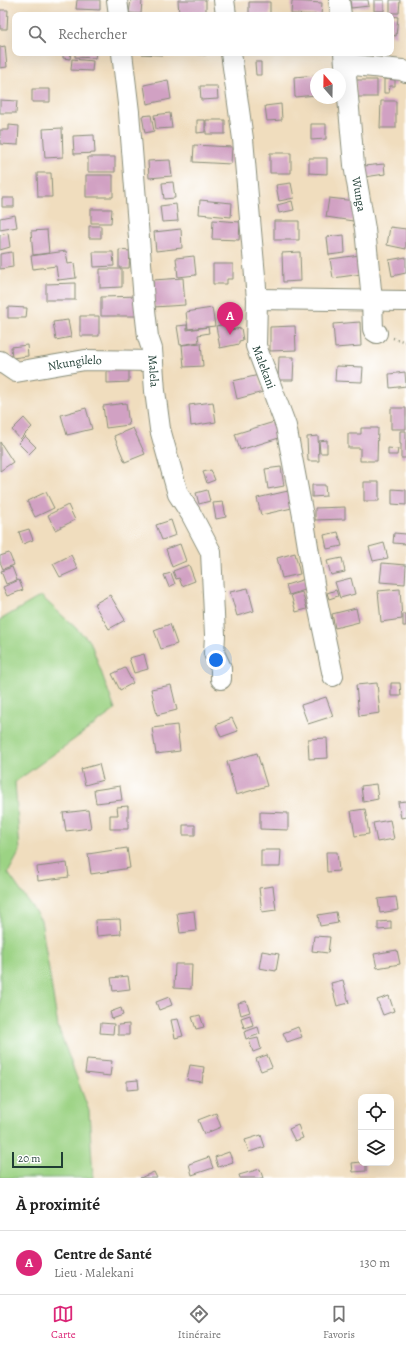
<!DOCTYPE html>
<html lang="fr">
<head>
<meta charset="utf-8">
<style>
	body { margin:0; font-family:Alegreya,serif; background:#f6f6f6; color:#222 }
	.controls { position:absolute; right:12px; bottom:12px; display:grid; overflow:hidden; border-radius:8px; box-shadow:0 4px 16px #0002 }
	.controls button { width:36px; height:36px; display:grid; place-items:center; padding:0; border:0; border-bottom:1px solid #e0e0e0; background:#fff; color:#222; font:20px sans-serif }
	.compass { position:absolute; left:310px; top:68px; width:36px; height:36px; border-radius:50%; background:#fff; box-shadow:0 4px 16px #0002; rotate:340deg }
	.scale { position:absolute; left:12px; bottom:10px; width:51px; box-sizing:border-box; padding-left:4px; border:2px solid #1f3d34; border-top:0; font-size:11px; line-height:14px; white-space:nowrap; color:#1f3d34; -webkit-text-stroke:3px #fff; paint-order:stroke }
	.you { position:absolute; left:216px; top:660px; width:14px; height:14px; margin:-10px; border:3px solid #fff; border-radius:50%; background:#1a73e8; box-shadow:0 0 0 6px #1a73e833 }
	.badge { display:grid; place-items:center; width:26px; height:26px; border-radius:50%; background:#db2777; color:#fff; font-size:13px; font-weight:700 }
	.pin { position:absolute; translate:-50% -33px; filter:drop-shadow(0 1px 2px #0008) }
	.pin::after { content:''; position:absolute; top:21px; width:14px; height:12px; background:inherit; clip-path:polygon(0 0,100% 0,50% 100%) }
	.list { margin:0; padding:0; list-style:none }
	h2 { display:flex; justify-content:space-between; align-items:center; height:52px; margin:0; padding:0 16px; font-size:17px }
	h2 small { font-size:13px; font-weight:400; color:#767676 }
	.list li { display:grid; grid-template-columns:26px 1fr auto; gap:12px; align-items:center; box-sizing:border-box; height:64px; padding:0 16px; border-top:1px solid #e0e0e0 }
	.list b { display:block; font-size:15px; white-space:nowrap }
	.list p { margin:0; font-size:13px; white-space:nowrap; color:#767676 }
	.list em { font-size:13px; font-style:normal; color:#767676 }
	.icon { flex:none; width:22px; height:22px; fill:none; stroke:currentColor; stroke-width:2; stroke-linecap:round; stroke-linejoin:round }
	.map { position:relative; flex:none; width:406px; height:1178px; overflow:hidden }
	.search { position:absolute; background:#fff; box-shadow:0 4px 16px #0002; left:12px; right:12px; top:12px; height:44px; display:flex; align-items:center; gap:10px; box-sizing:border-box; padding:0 14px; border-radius:8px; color:#767676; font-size:15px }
	.sheet { height:116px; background:#fff }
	nav { display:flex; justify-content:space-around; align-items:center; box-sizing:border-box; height:56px; border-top:1px solid #e0e0e0; background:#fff; font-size:11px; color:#767676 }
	nav a { display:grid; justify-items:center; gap:2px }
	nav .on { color:#db2777 }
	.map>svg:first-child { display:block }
	.green { fill:#9cd384; stroke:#5e885c }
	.building { fill:#d1a1c3 }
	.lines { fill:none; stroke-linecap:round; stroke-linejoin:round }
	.minor-casing { stroke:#888d79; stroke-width:22 }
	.path { stroke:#888d79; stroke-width:2.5; stroke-dasharray:1 3; stroke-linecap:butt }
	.minor { stroke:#fff; stroke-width:20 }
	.labels { text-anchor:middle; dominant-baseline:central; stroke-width:3; stroke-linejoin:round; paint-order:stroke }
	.street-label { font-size:12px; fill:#1f3d34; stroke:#fff }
</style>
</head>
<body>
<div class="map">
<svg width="406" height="1178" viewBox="0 0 406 1178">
	<rect width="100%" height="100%" fill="#fff"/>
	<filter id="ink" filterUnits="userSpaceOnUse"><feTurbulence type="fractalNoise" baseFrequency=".025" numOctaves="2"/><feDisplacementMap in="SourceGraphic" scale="8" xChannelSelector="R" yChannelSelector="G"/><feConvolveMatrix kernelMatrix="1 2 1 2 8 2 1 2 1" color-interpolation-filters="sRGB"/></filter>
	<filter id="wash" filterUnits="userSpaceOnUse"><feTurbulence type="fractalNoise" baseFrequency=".012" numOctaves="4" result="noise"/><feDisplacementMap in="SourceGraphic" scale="16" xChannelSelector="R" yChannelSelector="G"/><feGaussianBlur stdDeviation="0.9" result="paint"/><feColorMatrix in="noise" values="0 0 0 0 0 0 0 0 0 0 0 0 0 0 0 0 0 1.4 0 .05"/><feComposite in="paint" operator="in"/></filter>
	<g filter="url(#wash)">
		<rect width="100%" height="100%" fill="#f0ddbe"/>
		<path class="green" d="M41 596 90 641 115 710 15 782 20 851 8 873 41 920 58 1027 89 1111 93 1178H0V620Z"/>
		<g id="blocks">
			<path class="building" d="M77 0H100V10L76 9Z
				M131 0H142L141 14 129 13Z
				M178 0H206V15H179Z
				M350 0H368L369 6 351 8Z
				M374 0H384V11H374Z
				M390 0H400L399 13H390Z
				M292 1 322 3 321 15 291 14Z
				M249 2H270V15H249Z
				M0 10H8L7 29H0Z
				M391 16 398 17 396 36 391 35Z
				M5 46 7 67 0 68V47Z
				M63 53H71L70 59 63 58Z
				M75 53H96L95 58 75 57Z
				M142 53H162V55L142 54Z
				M188 53H206V55L188 54Z
				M72 59 93 61 92 71 71 70Z
				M255 62H261V75H256Z
				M316 75V95L295 97 294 77Z
				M384 79 395 80V86H390L389 93H384Z
				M168 80 171 99 147 104 144 85Z
				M356 80H377V97H356Z
				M200 86H217L218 99 201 100Z
				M32 89H50V102H32Z
				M0 100 17 101 16 113H0Z
				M381 101H396V128H380Z
				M281 104 282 120 267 121 265 106Z
				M170 113 172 128 156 129 154 115Z
				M151 115 154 131 145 133 142 116Z
				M197 120H205V132L197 133Z
				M206 120H225V134H206Z
				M311 124H326V139L311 140Z
				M9 125 19 126 18 145 0 144V130H9Z
				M62 128 63 157 45 158 43 129Z
				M94 135 95 153 74 154 73 136Z
				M194 145 232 147 231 164 193 162Z
				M270 153H291V173H270Z
				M88 157H115V172H88Z
				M309 158H327V174L309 173Z
				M170 160 172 176 149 178 148 161Z
				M384 164 385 174 365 177 364 166Z
				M37 173H51L52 197H38Z
				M86 175H113V197H86Z
				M173 182 175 198 164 199 162 183Z
				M291 183 294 198 279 201 276 185Z
				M2 198H14V207H2Z
				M329 198 356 201 353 221 326 217Z
				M200 200 232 203 231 217 199 214Z
				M292 201 294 210 279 213 277 205Z
				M176 204 178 221 162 222 160 206Z
				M91 209H112L111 223H91Z
				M15 215 17 227 0 230V218Z
				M213 220 240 222 239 240 212 239Z
				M274 221H299V240H274Z
				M89 226H101V238H89Z
				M390 227 406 229V249L387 245Z
				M181 229 182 248 156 251 154 232Z
				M47 230 49 253 33 255 31 231Z
				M8 233 10 247 0 250V235Z
				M344 235 345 253 329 255 327 237Z
				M119 250 130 251 129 268H119Z
				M66 251 68 264 74 263 76 278 58 280 56 266 33 269 31 256Z
				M12 252 13 267 0 269V254Z
				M93 252H113L114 266 94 267Z
				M300 252 301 281 283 282 282 253Z
				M360 255 362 274 333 278 330 259Z
				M194 256 196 275 178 277 176 258Z
				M406 257V273L392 276 389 260Z
				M213 264H233V279H227V284H213Z
				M100 269H122V287L100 288Z
				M183 278 185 305 154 307 153 280Z
				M75 283V300H46V284Z
				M141 296V316H101V297Z
				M8 307 27 308 26 318H8Z
				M212 308 215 326 188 329 186 312Z
				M80 316H99V336H80Z
				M68 320 71 337 56 340 53 322Z
				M360 322 361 346 335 348 333 324Z
				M230 323 231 330 241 328 243 340 239 341V344L220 348 216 326Z
				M187 325V330L208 327 209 333 198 335 199 342 180 345 177 326Z
				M295 326 296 350 270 351V327Z
				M201 343 203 366 184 367 182 345Z
				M27 345 28 356 12 358 11 347Z
				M279 357H294L293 380H278Z
				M107 364H129V382L107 383Z
				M336 366 363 367 362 382 335 381Z
				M405 372 406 386 390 388 389 374Z
				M259 375 263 392 237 399 233 381Z
				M213 402 216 422 191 426 189 405Z
				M126 403 129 425 106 428 103 406Z
				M86 408 92 429 67 435 61 415Z
				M391 408H406V429H391Z
				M24 418 32 427 20 439 12 430Z
				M274 422 279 438 240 450 235 434Z
				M133 428 145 454 125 462 114 436Z
				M361 428H378L377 461H360V448H348V434H361Z
				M400 431H406V458H401V444H400Z
				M25 436 36 447 29 454 18 443Z
				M318 436 319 461H308L307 437Z
				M327 440V453H320L319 441Z
				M0 442 13 462 0 471Z
				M388 448 398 449 397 455H388Z
				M281 467 284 486 268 489 265 469Z
				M211 470 215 480 207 483 203 472Z
				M364 482H379V501H364Z
				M312 485H325L326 496 312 497Z
				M392 489 406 490V505L392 504Z
				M207 490 210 501 199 504 196 493Z
				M288 491 292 508 261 515 257 498Z
				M46 492 54 508 35 517 27 501Z
				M223 502 226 517 216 519 213 503Z
				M68 505 75 520 55 530 48 515Z
				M345 507V519L315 520V508Z
				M171 520 176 535 162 540 156 525Z
				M29 529 33 540 23 544 19 532Z
				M338 532 342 546 327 549 324 535Z
				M394 533 406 534V544L393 543Z
				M384 543 388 558 373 561 369 547Z
				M180 544 186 561 172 567 166 549Z
				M9 553 14 565 3 569 0 562V556Z
				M295 553 300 574 282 578 277 558Z
				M71 555 78 569 60 577 53 564Z
				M342 558 345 572 331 575 327 561Z
				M382 563 406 565 405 584 380 582Z
				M189 565 195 581 182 586 179 578 176 579 173 571Z
				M12 567 17 580 6 584 1 571Z
				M171 573 175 584 169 587 164 575Z
				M351 578 355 594 340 598 335 582Z
				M305 579 308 589 289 595 286 585Z
				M19 580 23 590 7 596 3 587Z
				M248 588 254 611 237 616 230 592Z
				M400 589 402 619 381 622 378 591Z
				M336 590 338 596 329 599 327 593Z
				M302 592 307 609 296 612 291 595Z
				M110 595 125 620 109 629 94 604Z
				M356 608 359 622 335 628 332 614Z
				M403 614H406V626H403Z
				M170 624 177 644 161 649 154 630Z
				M144 654 148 669 134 673 129 658Z
				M125 668 133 683 120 690 112 674Z
				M377 683 380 713 359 716 356 685Z
				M391 683H400L401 696H391Z
				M171 685 177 710 157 715 151 689Z
				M326 697 333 716 308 724 301 705Z
				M232 718 238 731 221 737 216 725Z
				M177 725 180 751 156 754 152 728Z
				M327 738 328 758 309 759 308 739Z
				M257 753 267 786 236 795 227 762Z
				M99 764 103 780 85 785 81 769Z
				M376 784 378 799 363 802 361 786Z
				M120 786 122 800 96 803 94 790Z
				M406 801V817L401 818 398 802Z
				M128 806V829H110V815H118L117 807Z
				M365 809 369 834 355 836 351 811Z
				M88 810 91 828 66 831 63 813Z
				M260 812 288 813V830L260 829Z
				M390 820 394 839 377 842 373 823Z
				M183 825H195V835H183Z
				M127 848 130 868 91 874 88 854Z
				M261 850H281L280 867H261Z
				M326 852H337L339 871 327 872Z
				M67 863 69 877 38 881 37 867Z
				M273 886 276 910 262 912 259 888Z
				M396 897 398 910 380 913 378 899Z
				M194 911 196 931 180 933 177 913Z
				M336 912 338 923 320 926 318 915Z
				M120 919 121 934 97 936 96 920Z
				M391 921V929L378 930V922Z
				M314 936 330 937 328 953 312 951Z
				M397 950 400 964 377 968 374 954Z
				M262 951 279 954 276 971 259 968Z
				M175 964H192L191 989 174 988Z
				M128 976 130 989 113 991 111 978Z
				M343 980 349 1003 337 1006 331 983Z
				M389 996 394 1011 383 1015 377 1000Z
				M169 997 172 1005 159 1010 156 1002Z
				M246 1001 250 1012 241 1015 238 1003Z
				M121 1008 123 1015 112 1019 110 1012Z
				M200 1015 204 1027 196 1029 192 1017Z
				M250 1015 253 1025 244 1028 241 1018Z
				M178 1019 183 1036 175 1038 171 1020Z
				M101 1023 114 1024 113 1034 100 1033Z
				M129 1024V1035H118V1025Z
				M258 1027 260 1034 246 1039 244 1032Z
				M298 1027 302 1037 287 1042 283 1033Z
				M258 1038 261 1049 253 1052 249 1040Z
				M267 1055 272 1067 261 1071 256 1059Z
				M87 1059 112 1061 110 1076 85 1073Z
				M190 1065 204 1067 202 1082 187 1080Z
				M138 1080 139 1089 127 1090V1081Z
				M216 1113 221 1127 204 1134 198 1120Z
				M298 1125 303 1138 295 1141 289 1129Z
				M261 1135 265 1147 249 1152 245 1140Z
				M229 1152 233 1162 218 1167 215 1157Z
				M209 1157 213 1168 192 1175 189 1164Z
				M361 1162V1163H366V1171L353 1172 352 1163Z
				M260 1169 263 1178H240L239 1175Z
				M154 1172 157 1178H140Z"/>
		</g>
	</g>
	<g filter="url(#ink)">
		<use href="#blocks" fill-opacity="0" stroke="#888d79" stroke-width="1"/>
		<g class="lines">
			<g class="minor-casing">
				<g id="minor">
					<path d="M117 0 119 15"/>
					<path d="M224 0 226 15"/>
					<path d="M339 0 341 15"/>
					<path id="s1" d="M122 53 129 112 144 301 148 337 152 349 155 391 160 429 178 494 191 514 211 552 215 635 214 653 221 668V679"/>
					<path id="s2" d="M231 53 243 139 257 299 256 346 286 426 303 516 316 596 333 676"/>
					<path id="s3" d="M344 53 354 165 365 229 372 300 373 329 374 331 377 333"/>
					<path d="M345 64 402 70 406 72"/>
					<path d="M257 299 406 301"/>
					<path id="s4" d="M0 361 16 372 85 360 153 361"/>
				</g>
			</g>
			<path class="path" d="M393 338 406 342"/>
			<use href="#minor" class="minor"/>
		</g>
	</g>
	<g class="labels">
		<g class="street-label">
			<text stroke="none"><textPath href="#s3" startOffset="142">Wunga</textPath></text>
			<text stroke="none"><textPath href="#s4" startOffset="79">Nkungilelo</textPath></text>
			<text stroke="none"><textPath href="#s2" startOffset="317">Malekani</textPath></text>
			<text stroke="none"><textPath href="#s1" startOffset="320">Malela</textPath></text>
		</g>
	</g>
</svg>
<div class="controls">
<button><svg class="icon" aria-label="locate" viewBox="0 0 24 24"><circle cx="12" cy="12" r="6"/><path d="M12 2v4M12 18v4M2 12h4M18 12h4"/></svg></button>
<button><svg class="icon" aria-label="layers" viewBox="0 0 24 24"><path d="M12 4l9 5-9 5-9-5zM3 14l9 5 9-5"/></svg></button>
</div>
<svg class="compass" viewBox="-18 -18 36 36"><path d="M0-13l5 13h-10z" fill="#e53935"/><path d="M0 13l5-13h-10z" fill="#767676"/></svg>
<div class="scale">20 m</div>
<div class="you"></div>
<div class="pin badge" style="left:230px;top:335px">A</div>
<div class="search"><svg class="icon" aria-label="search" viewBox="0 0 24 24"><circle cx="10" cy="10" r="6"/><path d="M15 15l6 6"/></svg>Rechercher</div>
</div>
<section class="sheet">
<h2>À proximité<small></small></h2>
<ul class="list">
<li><span class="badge">A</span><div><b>Centre de Santé</b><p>Lieu · Malekani</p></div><em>130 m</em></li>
</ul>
</section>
<nav>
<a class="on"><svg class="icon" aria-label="map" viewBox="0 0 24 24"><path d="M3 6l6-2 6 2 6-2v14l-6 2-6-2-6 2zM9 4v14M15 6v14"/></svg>Carte</a>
<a><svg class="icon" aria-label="directions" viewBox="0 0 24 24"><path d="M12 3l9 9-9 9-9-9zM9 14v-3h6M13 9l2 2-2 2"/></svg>Itinéraire</a>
<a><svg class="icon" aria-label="saved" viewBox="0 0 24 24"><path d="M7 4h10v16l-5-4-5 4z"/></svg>Favoris</a>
</nav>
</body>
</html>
